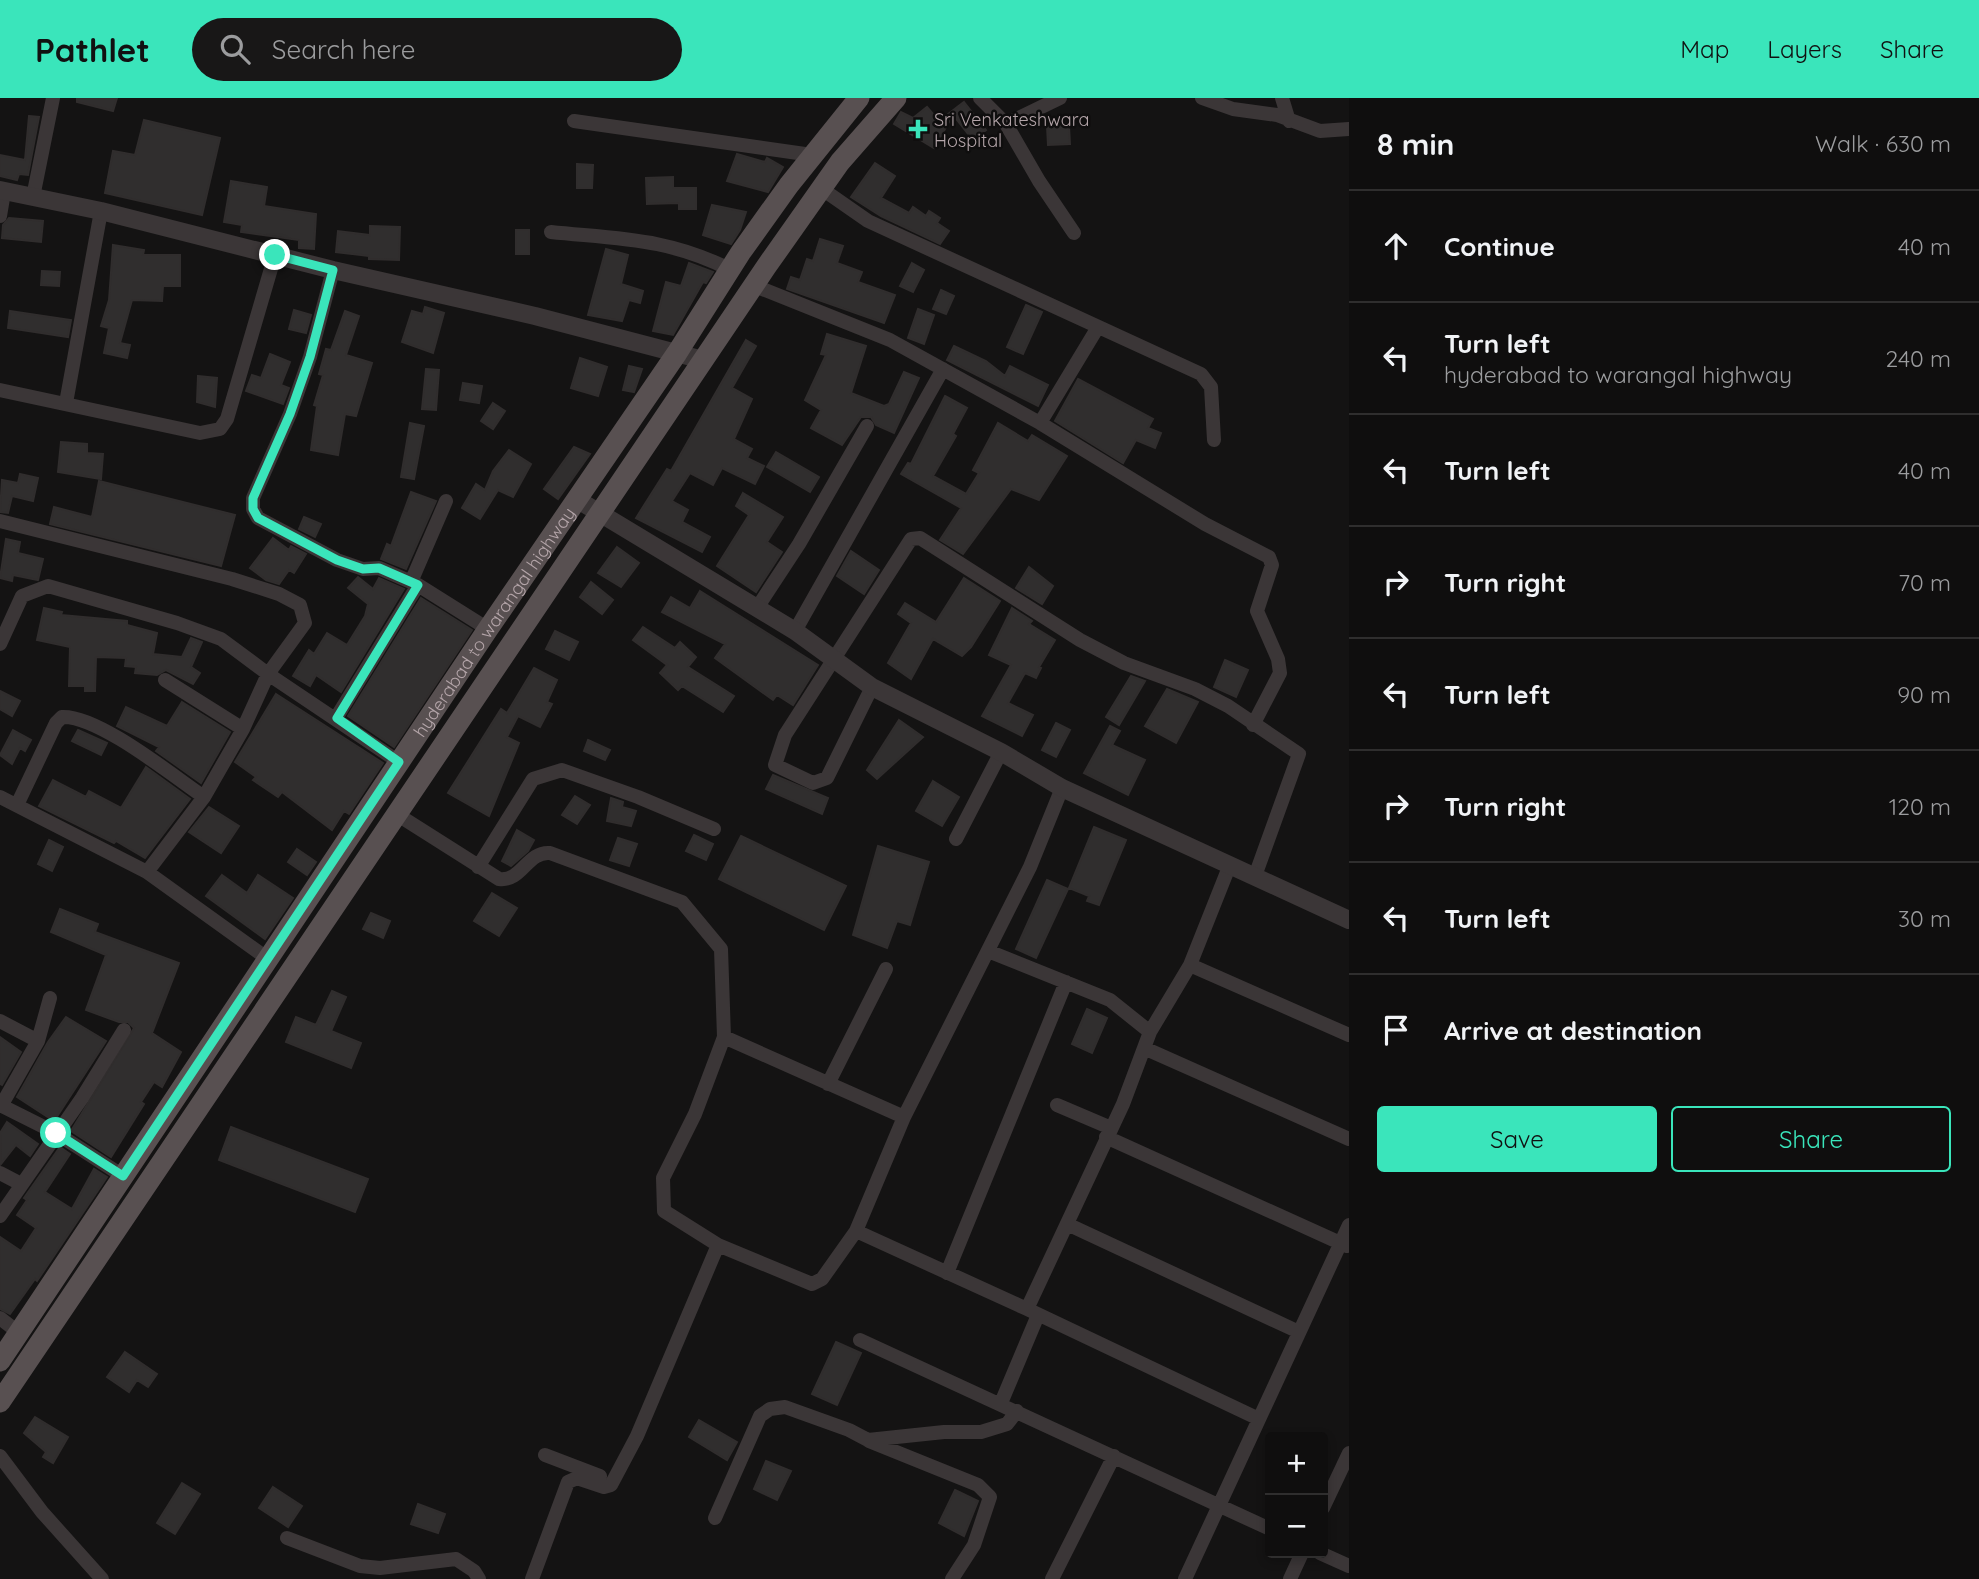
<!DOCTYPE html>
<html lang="en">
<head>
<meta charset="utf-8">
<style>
	body { margin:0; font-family:Quicksand,sans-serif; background:#181717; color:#f1f3f6 }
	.controls { position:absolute; right:21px; bottom:21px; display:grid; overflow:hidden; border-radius:7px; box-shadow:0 4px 10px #0003 }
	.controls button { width:63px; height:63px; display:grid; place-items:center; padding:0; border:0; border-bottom:2px solid #2f2e2e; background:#0f0e0e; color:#f1f3f6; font:35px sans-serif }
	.stop { position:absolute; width:21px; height:21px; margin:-16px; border:5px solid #3ae5bb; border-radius:50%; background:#fff }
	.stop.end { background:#3ae5bb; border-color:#fff; box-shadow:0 2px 7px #0008 }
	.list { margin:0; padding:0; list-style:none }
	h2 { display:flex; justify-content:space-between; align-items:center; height:91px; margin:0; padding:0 28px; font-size:30px }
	h2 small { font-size:23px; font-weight:400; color:#9b9c9e }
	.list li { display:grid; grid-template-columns:46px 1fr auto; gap:21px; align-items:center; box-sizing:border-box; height:112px; padding:0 28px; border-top:2px solid #2f2e2e }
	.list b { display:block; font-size:26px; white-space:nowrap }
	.list p { margin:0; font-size:23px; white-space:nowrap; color:#9b9c9e }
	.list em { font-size:23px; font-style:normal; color:#9b9c9e }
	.actions { display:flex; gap:14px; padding:21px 28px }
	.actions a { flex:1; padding:16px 0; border:2px solid #3ae5bb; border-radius:7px; text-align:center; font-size:24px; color:#3ae5bb }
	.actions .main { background:#3ae5bb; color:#111 }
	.icon { flex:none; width:38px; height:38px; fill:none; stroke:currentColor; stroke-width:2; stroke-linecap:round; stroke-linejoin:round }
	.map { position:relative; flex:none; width:1349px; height:1481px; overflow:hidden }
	header { display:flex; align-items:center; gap:42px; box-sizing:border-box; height:98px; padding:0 35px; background:#3ae5bb; color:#111 }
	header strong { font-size:33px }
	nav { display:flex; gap:38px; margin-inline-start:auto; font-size:24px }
	.search { width:490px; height:63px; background:#181717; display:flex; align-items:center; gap:18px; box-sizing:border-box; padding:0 24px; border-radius:38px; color:#9b9c9e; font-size:26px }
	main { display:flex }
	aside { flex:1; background:#0f0e0e }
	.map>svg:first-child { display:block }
	.building { fill:#302e2e; stroke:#302d2d; stroke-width:2 }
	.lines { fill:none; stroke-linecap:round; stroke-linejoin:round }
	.minor { stroke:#3b3637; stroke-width:14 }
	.tertiary { stroke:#3b3637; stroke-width:18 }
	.primary { stroke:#585051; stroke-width:21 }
	.route { stroke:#3ae5bb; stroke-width:9 }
	.poi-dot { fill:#3ae5bb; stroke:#0f0e0e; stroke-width:2.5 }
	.labels { text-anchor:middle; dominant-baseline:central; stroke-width:5; stroke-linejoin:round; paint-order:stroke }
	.poi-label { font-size:18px; fill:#b4a5a9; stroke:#0f0e0e; text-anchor:start }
	.street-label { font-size:18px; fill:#b4a5a9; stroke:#0f0e0e }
</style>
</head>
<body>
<header>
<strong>Pathlet</strong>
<div class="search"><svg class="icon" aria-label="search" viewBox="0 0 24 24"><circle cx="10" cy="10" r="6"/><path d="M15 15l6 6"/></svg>Search here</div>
<nav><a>Map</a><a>Layers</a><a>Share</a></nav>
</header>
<main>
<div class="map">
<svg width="1349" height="1481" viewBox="0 0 1349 1481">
	<rect width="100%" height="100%" fill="#141313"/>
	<path class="building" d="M77 0H117L113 13 77 4Z
		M964 4 986 32 973 42 953 17 934 50 894 26 901 14 913 20 927 9 939 23Z
		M29 18 39 19 28 77 19 76 17 82 0 78V57L25 62Z
		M144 22 220 40 202 117 105 95 113 53 135 57Z
		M1047 28H1069L1070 46 1048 47Z
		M737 56 765 64 767 60 783 69 768 94 727 83Z
		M875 65 895 78 881 100 909 115 913 109 926 118 929 113 940 120 937 125 949 133 940 146 881 118 851 99Z
		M577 66 593 67 592 90H577Z
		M673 79V90H696V111H679V105L647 106 646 80Z
		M231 83 267 89 264 108 316 116 314 151 299 150V142L241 134 242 127 224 124Z
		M712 107 746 114 740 132 731 146 703 137Z
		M9 120 43 123 41 144 2 140 3 127Z
		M370 128 400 129 399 162 369 161V158L336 154 338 133 370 137Z
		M516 132H529V156H516Z
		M820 141 843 148 837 165 862 174 858 184 895 197 884 225 787 191 791 179 800 182 807 161 813 163Z
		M113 147 144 152 143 157H180V188H163L162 203 132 202 120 245 130 247 127 260 104 255 109 230 101 228 109 202Z
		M606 151 628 157 621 186 643 193 640 205 629 202 622 223 588 217Z
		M689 165 713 174 706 185 703 184 673 237 653 233 666 184 681 188Z
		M912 165 924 172 913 194 900 188Z
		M42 173 60 174 59 188 41 187Z
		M941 192 954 198 946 216 933 211Z
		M1026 207 1042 214 1023 256 1007 249Z
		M425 209 444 215 433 255 402 244 412 213 423 216Z
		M918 211 934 217 924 246 908 240Z
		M294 212 311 217 306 235 289 231Z
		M10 213 71 222 68 239 8 230Z
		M345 213 359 218 346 257 372 265 356 318 345 316 338 357 311 352 317 308 314 307 323 277 319 276 326 251 331 252Z
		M827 236 866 248 851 295 884 308 889 306 904 274 919 280 894 335 876 327 871 319H861L842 347 811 330 821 312 805 302 826 257 821 256Z
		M746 242 756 248 732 290 752 301 734 341 752 351 747 360 764 368 755 386 722 370 713 387 690 375 672 403 688 412 682 424 710 439 702 454 636 420 667 371 671 373Z
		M954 248 986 263 1005 278 1010 268 1048 287 1038 308 947 262Z
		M270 256 290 264 281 287 289 290 283 306 246 293 252 277 261 280Z
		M580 260 607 269 598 298 571 290Z
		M629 268 642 271 634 294 623 292Z
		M426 271 439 272 436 312 422 311Z
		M198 278 217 280 215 309 197 304Z
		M1078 281 1153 321 1148 330 1161 335 1155 350 1136 342 1123 365 1055 323Z
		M463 285 482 288 479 305 460 302Z
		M945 298 967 310 953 336 956 338 933 378 966 396 979 375 973 372 998 325 1028 343 1032 337 1067 358 1039 402 1011 391 963 456 940 442 961 410 901 376 908 365 911 366Z
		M493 305 505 313 493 331 481 323Z
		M410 325 424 328 414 381 401 379Z
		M61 344 87 346V355L103 356 101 381 58 374Z
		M574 349 590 356 558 401 544 391Z
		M509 352 531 366 513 399 498 392 480 421 462 410 476 386 485 392 493 373Z
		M776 354 819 379 810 394 767 369Z
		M20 376 38 380 33 403 12 398 8 415 0 414 2 382 18 385Z
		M99 383 235 417 221 468 50 426 54 409 92 419Z
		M411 394 436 403 406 471 381 461 387 446 391 448Z
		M743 395 783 419 767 444 782 454 756 494 717 468 749 417 736 408Z
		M304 419 321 426 315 439 299 431Z
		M273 440 289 452 291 448 306 456 294 475 289 472 279 486 266 482 250 470Z
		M6 441 20 444 18 455 43 461 38 482 13 477 12 483 0 480Z
		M617 449 639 465 621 489 598 475Z
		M851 453 879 472 864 496 837 478Z
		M1029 469 1053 488 1042 506 1016 490Z
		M358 479 373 491 379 480 404 491 341 594 316 577 310 588 293 578 309 552 314 556 327 535 347 547 365 518 368 506 348 490Z
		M964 480 1000 503 971 549 962 558 933 541 911 581 888 565 911 525 898 516 905 505 936 524Z
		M591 484 613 502 602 516 580 499Z
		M700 493 818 567 793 607 777 597 773 602 715 560 725 546 662 514 671 499 690 510Z
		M421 500 472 532 394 649 348 618Z
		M44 510 62 514 61 517 127 523V527L157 535 153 556 182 559 191 540 202 544 191 569 200 575 193 586 166 572 157 577 135 575 136 569 125 568 126 560 96 559 95 593H85V588H69L70 549 37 542Z
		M1012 510 1032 523 1029 526 1055 542 1039 569 1041 570 1036 580 1025 575 1008 605 1033 617 1022 638 982 618 1011 567 989 557Z
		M643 529 675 550 680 544 696 559 688 569 734 598 723 614 682 588 678 592 660 575 667 567 633 542Z
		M555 533 578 544 569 562 546 551Z
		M1225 562 1248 572 1236 599 1214 589Z
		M534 570 557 582 547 604 552 606 540 629 518 618 507 639 519 645 489 718 448 695 501 611 507 615Z
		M1131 578 1145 583 1119 627 1106 619Z
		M1167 591 1198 604 1176 645 1145 628Z
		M0 593 20 603 12 618 0 611Z
		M276 596 383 665 349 716 344 713 332 732 282 694 278 699 253 682 256 679 235 664Z
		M182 604 230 634 201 685 156 653 159 649 117 628 126 609 167 628Z
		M899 622 923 639 877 681 867 672Z
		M1056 625 1070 632 1056 659 1042 652Z
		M1110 628 1120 633 1112 647 1145 662 1128 697 1084 675Z
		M13 632 31 642 25 653 20 650 12 666 0 657Z
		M78 632 107 645 101 657 72 643Z
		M588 642 610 652 605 662 584 653Z
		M146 669 190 701 145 760 116 743 114 745 39 708 53 682 86 699 89 693 121 710Z
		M773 677 828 700 822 716 766 691Z
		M933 683 959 699 942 728 916 713Z
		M575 698 590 707 577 726 562 717Z
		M611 700 623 704 622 709 636 713 631 728 607 723Z
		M209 709 239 728 221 755 189 734Z
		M1094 729 1126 742 1099 807 1087 803 1089 798 1069 790Z
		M517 732 534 742 528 753 511 768 502 763Z
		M694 737 713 746 706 762 686 753Z
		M741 738 846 788 824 832 719 781Z
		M618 740 637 746 629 768 610 762Z
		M49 742 63 749 52 773 38 766Z
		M878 748 929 764 910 827 897 823 887 850 853 837Z
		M297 751 316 764 307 777 288 764Z
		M222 777 247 795 258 777 293 800 265 841 206 798Z
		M1047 782 1068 791 1036 860 1016 851Z
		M492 795 517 810 499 838 474 823Z
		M60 811 98 826 95 834 179 865 152 935 181 954 162 989 154 984 141 1004 144 1006 111 1059 71 1033 134 930 128 924H119L86 912 106 857 51 834Z
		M371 815 390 823 383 840 363 831Z
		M332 893 346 899 331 933 361 945 351 970 286 944 296 919 316 927Z
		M1087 911 1107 920 1092 955 1072 946Z
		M66 919 106 943 54 1023 17 999 48 944Z
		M0 939 21 954 2 987 0 986Z
		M7 1024 38 1046 30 1058 16 1047 1 1066 0 1035Z
		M231 1029 368 1081 355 1114 219 1062Z
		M60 1049 70 1056 45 1094 72 1111 94 1071 107 1079 37 1183 35 1181 10 1216 0 1211V1139L21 1153 36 1130 17 1117 27 1102 24 1100Z
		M836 1244 861 1255 837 1307 812 1296Z
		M125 1254 157 1276 148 1289 137 1282 129 1294 107 1279Z
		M35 1319 68 1339 53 1365 43 1359 46 1354 24 1335Z
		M699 1322 737 1344 727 1362 689 1339Z
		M766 1363 791 1373 777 1402 754 1391Z
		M182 1385 200 1396 175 1436 157 1425Z
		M273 1389 302 1408 288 1429 259 1410Z
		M955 1392 978 1403 964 1438 939 1425Z
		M418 1406 445 1416 438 1435 411 1426Z"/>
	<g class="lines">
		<path class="minor" d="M980 0 1006 26 1039 83 1074 135
			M1202 0 1233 11 1277 17 1320 33 1349 31
			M1282 0 1289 23
			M574 23 812 57
			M1006 26 1060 0
			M822 91 868 123 1201 276 1211 289 1214 342
			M33 99 53 0
			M0 118 4 94
			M551 134C619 141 669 140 731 172
			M333 172 310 259 290 316 253 400V411L258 420 337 462 363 471 379 470 418 487 488 531
			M755 188 890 242 1040 325 1205 426 1269 459 1272 467 1257 513 1278 561 1280 575 1253 627
			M0 292 200 335 220 331 227 321 275 157
			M66 305 101 113
			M1040 325 1098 229
			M0 423 232 481 279 496 300 507 305 525 268 576 399 664
			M411 484 446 403
			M757 510 799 446 867 328
			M795 533 943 271
			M0 546 22 498 48 488 177 525 221 541 268 576 243 631 204 699 147 774
			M165 582 243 631
			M872 589 827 680 813 685 775 667 785 637 911 441 920 440 1080 542 1124 565 1195 591 1228 608 1299 656 1255 778
			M336 620 418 487
			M0 699 147 774 268 861
			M17 707 56 625 62 619C98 617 173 678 204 699
			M398 717 499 781C522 784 527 753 550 755L682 804 721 851 724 939 695 1016 663 1080 664 1113 718 1147 637 1338 611 1387 604 1389 577 1380 568 1384 532 1481
			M956 741 1001 654
			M478 769 533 681 562 672 638 699 714 731
			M988 853 1110 902 1150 934
			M1190 867 1349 937
			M0 923 38 943
			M724 939 904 1019
			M1144 950 1349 1041
			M828 986 886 871
			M0 1007 56 1035 123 1078
			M1057 1007 1111 1030
			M1 1008 38 943 50 900
			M1106 1039 1347 1148
			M0 1075 21 1086
			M0 1118 82 1000 124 932
			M1067 1126 1299 1234
			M856 1133 904 1019 1030 769 1062 690
			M718 1147 812 1186 822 1181 856 1133 1027 1211 1123 1006 1150 934 1190 867 1229 769
			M947 1175 1066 884
			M1027 1211 1259 1321
			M0 1220 19 1235
			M860 1242 1270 1431
			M1001 1305 1038 1217
			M869 1343 978 1387 990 1399 974 1447 952 1481
			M545 1357 600 1378
			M0 1358 42 1414 102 1481
			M1323 1410 1349 1355
			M715 1420 760 1318 770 1311 785 1309 849 1332 868 1342 944 1334H981L1007 1326 1017 1313
			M287 1440 360 1468 380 1470 456 1461 474 1473 479 1481
			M1320 1455 1349 1468
			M1052 1481 1114 1358
			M1185 1481 1349 1127
			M1290 1481 1302 1455"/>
		<path class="tertiary" d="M0 92 101 113 333 172 535 218 703 262
			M578 402 795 533 872 589 1001 654 1062 690 1349 822"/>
		<g class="primary">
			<path id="s1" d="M0 1263 488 531 677 255 741 154 789 87 859 0"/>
			<path d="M0 1304 766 169 840 64 896 0"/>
		</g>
	</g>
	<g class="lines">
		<path class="route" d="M56 1035 123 1078 399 664 337 620 418 487 379 470 363 471 337 462 258 420 253 411V400L290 316 310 259 333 172 275 157"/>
	</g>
	<path class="poi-dot" d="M914.5 20.5h7v7h7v7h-7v7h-7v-7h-7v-7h7z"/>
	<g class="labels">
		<g class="poi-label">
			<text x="934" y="21">Sri Venkateshwara<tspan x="934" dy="21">Hospital</tspan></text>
		</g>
		<g class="street-label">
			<text stroke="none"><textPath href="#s1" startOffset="889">hyderabad to warangal highway</textPath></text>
		</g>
	</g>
</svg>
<div class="controls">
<button>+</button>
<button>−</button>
</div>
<div class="stop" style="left:56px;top:1035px"></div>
<div class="stop end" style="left:275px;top:157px"></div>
</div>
<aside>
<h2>8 min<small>Walk · 630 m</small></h2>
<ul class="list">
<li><svg class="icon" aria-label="ahead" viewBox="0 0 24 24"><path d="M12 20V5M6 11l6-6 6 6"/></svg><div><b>Continue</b></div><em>40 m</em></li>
<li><svg class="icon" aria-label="left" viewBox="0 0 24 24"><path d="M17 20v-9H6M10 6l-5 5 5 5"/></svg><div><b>Turn left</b><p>hyderabad to warangal highway</p></div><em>240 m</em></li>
<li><svg class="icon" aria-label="left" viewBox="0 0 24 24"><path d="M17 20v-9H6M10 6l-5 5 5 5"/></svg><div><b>Turn left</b></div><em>40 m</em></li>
<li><svg class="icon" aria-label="right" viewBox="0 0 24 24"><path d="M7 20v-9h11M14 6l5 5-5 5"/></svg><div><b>Turn right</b></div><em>70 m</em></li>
<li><svg class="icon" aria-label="left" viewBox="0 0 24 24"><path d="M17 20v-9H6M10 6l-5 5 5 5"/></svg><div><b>Turn left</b></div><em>90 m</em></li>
<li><svg class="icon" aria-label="right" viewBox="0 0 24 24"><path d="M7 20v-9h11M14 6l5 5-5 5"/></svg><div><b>Turn right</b></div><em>120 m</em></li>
<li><svg class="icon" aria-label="left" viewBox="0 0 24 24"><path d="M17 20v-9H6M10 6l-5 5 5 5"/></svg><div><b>Turn left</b></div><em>30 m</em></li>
<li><svg class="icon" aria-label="arrive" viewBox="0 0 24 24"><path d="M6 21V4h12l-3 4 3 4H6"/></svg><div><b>Arrive at destination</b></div></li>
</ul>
<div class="actions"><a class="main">Save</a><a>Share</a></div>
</aside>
</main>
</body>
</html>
